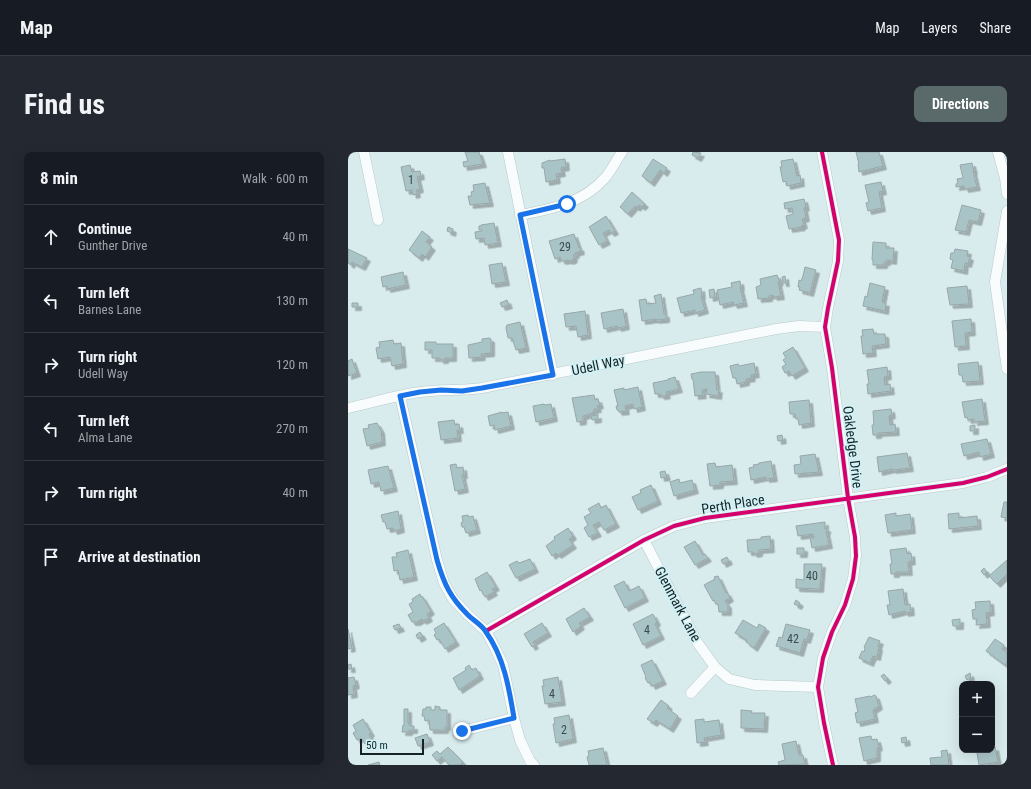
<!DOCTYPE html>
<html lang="en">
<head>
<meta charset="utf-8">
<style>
	body { margin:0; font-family:"Roboto Condensed",sans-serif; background:#242831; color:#f1f3f6 }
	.controls { position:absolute; right:12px; bottom:12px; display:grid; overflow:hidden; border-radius:8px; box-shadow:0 4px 16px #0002 }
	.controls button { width:36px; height:36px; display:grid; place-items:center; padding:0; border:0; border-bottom:1px solid #363941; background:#171b24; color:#f1f3f6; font:20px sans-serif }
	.scale { position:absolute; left:12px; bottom:10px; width:64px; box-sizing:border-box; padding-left:4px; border:2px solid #162324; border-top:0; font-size:11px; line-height:14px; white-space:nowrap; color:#162324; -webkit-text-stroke:3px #d0f1f5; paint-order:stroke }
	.stop { position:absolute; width:12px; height:12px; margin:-9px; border:3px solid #1a73e8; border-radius:50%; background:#fff }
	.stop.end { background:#1a73e8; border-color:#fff; box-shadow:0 1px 4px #0008 }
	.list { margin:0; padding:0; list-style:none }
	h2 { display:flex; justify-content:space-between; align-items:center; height:52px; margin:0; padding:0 16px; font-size:17px }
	h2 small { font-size:13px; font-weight:400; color:#9ea1a6 }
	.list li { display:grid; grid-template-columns:26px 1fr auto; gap:12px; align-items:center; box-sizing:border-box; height:64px; padding:0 16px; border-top:1px solid #363941 }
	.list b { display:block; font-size:15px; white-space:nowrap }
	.list p { margin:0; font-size:13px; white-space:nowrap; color:#9ea1a6 }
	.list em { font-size:13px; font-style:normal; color:#9ea1a6 }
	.icon { flex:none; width:22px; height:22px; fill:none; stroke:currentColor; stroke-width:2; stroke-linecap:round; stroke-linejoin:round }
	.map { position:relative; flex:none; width:659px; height:613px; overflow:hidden; border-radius:8px }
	header { display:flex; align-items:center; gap:24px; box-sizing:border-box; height:56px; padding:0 20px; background:#171b24; border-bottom:1px solid #363941 }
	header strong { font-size:19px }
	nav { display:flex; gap:22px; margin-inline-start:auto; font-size:14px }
	.intro { display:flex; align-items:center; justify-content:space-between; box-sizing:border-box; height:96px; padding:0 24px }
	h1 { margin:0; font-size:28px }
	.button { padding:10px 18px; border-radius:8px; background:#5a696a; color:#fff; font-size:14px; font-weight:700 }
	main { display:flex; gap:24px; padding:0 24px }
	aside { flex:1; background:#171b24; border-radius:8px; box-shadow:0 4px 16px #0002 }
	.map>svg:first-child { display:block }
	.building { fill:#a9c4c7; stroke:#98a7a8; filter:url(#shadow) }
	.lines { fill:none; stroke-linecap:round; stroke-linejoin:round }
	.street-casing { stroke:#b9c8ca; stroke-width:11 }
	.street { stroke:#f9fcfc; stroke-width:10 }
	.cycleway-casing { stroke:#d0f1f5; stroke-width:6 }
	.cycleway { stroke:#d6006c; stroke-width:4 }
	.route { stroke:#1a73e8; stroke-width:5 }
	.labels { text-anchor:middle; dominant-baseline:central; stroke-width:3.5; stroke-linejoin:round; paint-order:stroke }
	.number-label { font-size:12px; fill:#3b4b4d }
	.street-label { font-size:14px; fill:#162324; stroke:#d0f1f5 }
</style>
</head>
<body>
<header>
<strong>Map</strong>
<nav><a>Map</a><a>Layers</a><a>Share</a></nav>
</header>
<div class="intro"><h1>Find us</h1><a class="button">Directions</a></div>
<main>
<aside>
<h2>8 min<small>Walk · 600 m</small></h2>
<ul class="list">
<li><svg class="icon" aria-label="ahead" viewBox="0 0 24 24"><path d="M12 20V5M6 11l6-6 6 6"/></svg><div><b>Continue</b><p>Gunther Drive</p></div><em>40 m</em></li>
<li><svg class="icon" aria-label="left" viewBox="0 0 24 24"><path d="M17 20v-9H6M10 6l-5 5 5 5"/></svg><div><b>Turn left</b><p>Barnes Lane</p></div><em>130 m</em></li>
<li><svg class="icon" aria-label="right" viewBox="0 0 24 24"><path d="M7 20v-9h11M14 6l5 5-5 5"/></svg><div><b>Turn right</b><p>Udell Way</p></div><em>120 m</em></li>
<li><svg class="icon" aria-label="left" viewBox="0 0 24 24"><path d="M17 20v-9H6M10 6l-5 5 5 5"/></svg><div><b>Turn left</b><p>Alma Lane</p></div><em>270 m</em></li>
<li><svg class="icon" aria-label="right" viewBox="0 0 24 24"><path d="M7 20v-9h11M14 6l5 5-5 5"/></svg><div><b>Turn right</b></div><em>40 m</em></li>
<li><svg class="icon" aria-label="arrive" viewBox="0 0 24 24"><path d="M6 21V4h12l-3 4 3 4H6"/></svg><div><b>Arrive at destination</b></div></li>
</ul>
</aside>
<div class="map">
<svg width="659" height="613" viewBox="0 0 659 613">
	<defs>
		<filter id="shadow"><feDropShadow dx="3.5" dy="3.5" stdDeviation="0" flood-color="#0004"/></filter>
	</defs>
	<rect width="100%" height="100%" fill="#d8ebed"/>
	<path class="building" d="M117 0H131L135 12 116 15 115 10 120 9Z
		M345 0 353 1 350 6 344 3Z
		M508 0H531L535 14 511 20 510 12H511Z
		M217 7 218 15 213 16 214 21 208 22 209 28 198 30 196 16H194V11L202 8V9Z
		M305 7 319 16 316 21 312 18 303 31 294 24Z
		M445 7 449 24 452 23 453 31 439 34 438 29 435 30 432 15H434L433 9Z
		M624 11 626 19H625L629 35 617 37 616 34 608 35V32L610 31 609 27 615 26 612 13Z
		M62 13 64 20 72 19 73 24 69 25 72 37 68 38 69 42 65 43 64 38 58 39 53 15Z
		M533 30 535 39 531 40 534 56 520 59 518 51 521 50 517 33Z
		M137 31 142 51 122 53 120 44H124L123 40 126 39 125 33Z
		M284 40 297 52 294 55 291 53 289 56 287 54 280 62 272 55Z
		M456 47 458 55 456 56 458 66 454 67 456 73 453 74 454 75 441 77 438 64 445 62 444 56 437 57 436 51Z
		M614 53 633 58 630 70 621 68 618 80 607 78Z
		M258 64 267 79 263 81 261 78 255 81 259 89 251 93 241 75Z
		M146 71 150 91 137 93 136 86 128 87 127 80 134 79V78H131V74H133V73Z
		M100 75 105 77 104 81 99 79Z
		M74 79 82 85 78 90 84 95 77 105 74 102 71 106 61 98Z
		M226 82 231 96 232 95 233 99 227 101 228 103H225L226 105 225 108 221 109 220 108 215 109 213 108 212 105 207 107 201 89Z
		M525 90 538 91V96H546L545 109 539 108V110H536V113H525V108H524Z
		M0 97 19 106 14 115 4 110 3 113 0 111Z
		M607 97 620 99 619 104 622 105 620 112 617 111 616 119 603 116 605 108 602 107 603 101H606Z
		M154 111 158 130 144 132 141 113Z
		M457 115 468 118 462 141 451 138 452 135H450L451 128 453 129 455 124Z
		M55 120 58 133 39 137V134L35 135 33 125Z
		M429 123 432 130H430L433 144 426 145 425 143 421 144V146L410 147 408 135 413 133 412 127Z
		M437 124 438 131H435L434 125Z
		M392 129 393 135H392L396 151 386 153 385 150 372 153 369 138 384 135 383 131Z
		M522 131 537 135 534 150 538 151 537 159 515 154 517 144 519 145Z
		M619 134 621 152 602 153 599 136Z
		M353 136 354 144H353L357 158 347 161V158L333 161 329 146 346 142 345 138Z
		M366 137 367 145 362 146 361 138Z
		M313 142 316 162H318V167L308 168V167L294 169 291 148 298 147 299 152 308 151 306 144Z
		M159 148 161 153 154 155 152 151Z
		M4 151H10V155H4Z
		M275 157 278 174 270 176 269 174 256 177 253 161Z
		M237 159 240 183 230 185 228 174 218 175 216 162Z
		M623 167 624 180 617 181 618 194 607 195 604 169Z
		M172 170 178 196 168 198 164 186H160L158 176 159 173Z
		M525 177 526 182H537L538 192 524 194 525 201 515 202 513 184H515L514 178Z
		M141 186 143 187V201L133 202 134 205 121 206 120 193 134 190V187Z
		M45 188 46 192 53 191 55 212 44 214 42 205 30 207 28 196 32 195 31 190Z
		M77 190H88V192H105V206H97V208H92V206H84V198H77Z
		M445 195 457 216 444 224 441 219 437 221 434 215 438 212 435 208 438 206 435 201Z
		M4 207 9 221 0 224V209Z
		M630 210 632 229 615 230 614 223H611L610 212Z
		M406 211 408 222 403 223 404 226 398 227V230L389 232 388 226H385L382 214 390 212 391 214Z
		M539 215 540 224 536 225 537 233 542 232 543 239 520 242 519 232H521L519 218Z
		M353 220H367L369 238 371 237 370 244 358 242 359 237 354 238 355 243 347 244 345 227H344L343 222Z
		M327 225 331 237 318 240 319 243 316 244H313L312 242H307L305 231 320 228V227Z
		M290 235 294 255 286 257 285 252 277 254 278 259 271 260 270 258H269L268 254H270L266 238 276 236V238Z
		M246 243 247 248 250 247 252 253 249 254 250 257H246L247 259H245V261L235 264V269L229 270 224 246Z
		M634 247 637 269 626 270V267L620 268 619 265 617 266 614 250Z
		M461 248 463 271 451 273 450 267H448L447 262H442L441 250Z
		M196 252 197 253 203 252 206 266 188 270 185 254Z
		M543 257 544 263 541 264 542 273 547 272 548 280 530 281V283H525L524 273H526L525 259Z
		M154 260V261L160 260 163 274 147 278 146 273 142 274 140 264Z
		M250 263V267L244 268 243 264Z
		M106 268 107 273 111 272 112 278H109L110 286 93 288 90 270Z
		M29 271 33 278 34 290 19 294 15 277 21 276 20 273Z
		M627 273V279H622V274Z
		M434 283 435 288 430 289 429 284Z
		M639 287 643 302 632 305 631 300 616 304 613 292Z
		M559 301 562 316 545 318 544 317 531 320 529 305Z
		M467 302 471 320 447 322 446 313 453 312 452 304Z
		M423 309 426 326 418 327V325L403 328 401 316 406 315 405 313 411 312V311Z
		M367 311 368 315 384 313 386 329 372 330V333L362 334 359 312Z
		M108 312 109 316 115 315 116 323H114L117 337 107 339 102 313Z
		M40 314 46 336 33 339 31 330 23 332 20 318Z
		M317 319 319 325 313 326 312 320Z
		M331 327 332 331 344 328 347 338 326 344 322 330Z
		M303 333 310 349 290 358 284 345 293 341 292 338Z
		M656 350H659V366L653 365Z
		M251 351 253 356 258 353 268 372 256 378 251 370 245 373 250 381 241 385 236 376 240 373 236 365 243 361 240 357Z
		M50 359 53 377 46 379 45 376 39 377 37 370H35L33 363Z
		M548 361V364L562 362 564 378 540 381 537 363Z
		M611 361V366L629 364 630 374 601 377 600 362Z
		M120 363 121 365 125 364 129 378 118 381 116 375H114L113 371 115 370 114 364Z
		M477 370V377L479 376V379H478L481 393 464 396 462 386H466L465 382 450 384 448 374Z
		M220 376 225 384 221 387 225 393 210 403 208 401 204 404 198 394 207 387 206 385Z
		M422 384 423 397 411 398V401L406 402 405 400H400L399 388 413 387V385Z
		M347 389 355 403 357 402 360 406 347 413 336 395Z
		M449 396H456V402H449Z
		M558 396 559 402 563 401 564 409 560 410 561 420H548V422H543L542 412H544L542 398Z
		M60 398 66 425 52 428 50 418 46 419 44 405H49L48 401Z
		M379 405 381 409 375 412 373 408Z
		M182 407 187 417 168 426 161 413 169 409 171 411Z
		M659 408V422L649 432 641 424Z
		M456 412H474L472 437 448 436V427L456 428Z
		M636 416 639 420 636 423 633 419Z
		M139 420 148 435 144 437 146 440 137 445 133 438 132 439 127 427Z
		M370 424 378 441 379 440 382 446 377 449 380 453V460H371L370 452H368L366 448 365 449 356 433 367 427 366 425Z
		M276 429 281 439 291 434 297 446 277 456 266 434Z
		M555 437 557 453 562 452 563 460 557 461V459L541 463 539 453H542L540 439Z
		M72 442 73 445 74 444 83 459 79 462 81 466 75 469 74 467 69 470H64L60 463 65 460 61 452 65 450 64 447Z
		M448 448 452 451 450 454 446 452Z
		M642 449 643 460 638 461 639 472 628 473 629 467H625L624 458 628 457 627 450Z
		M236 456 242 465 231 471 233 474 225 480 218 467Z
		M305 462 309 470 307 472 313 484 295 493 285 472Z
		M612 467V474H605L604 468Z
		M395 468 409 476 411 472 418 476 406 496 398 490 399 488 387 481Z
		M96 471 108 490 97 497 91 487 89 488 86 483 88 481 86 477Z
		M194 471 200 481 185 490 187 493 184 495 176 482Z
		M51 472 53 476 47 478 45 474Z
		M438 472 462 478 459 488 456 487 452 501 428 494 431 485 434 486Z
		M0 477 4 496 0 497Z
		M72 480 75 484 70 487 68 483Z
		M521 485 532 489 530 494 531 495 529 505 525 504 522 511 511 506 514 499 516 500 517 496 516 495Z
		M647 487 656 493 654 497 659 501V510L657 513 638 499Z
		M304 508 315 529 304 534 302 530 300 531 297 526 298 525 293 513Z
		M3 512 4 517H0V513Z
		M121 513 124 518 128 516 132 524 111 538 105 526 118 518 117 516Z
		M622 521 623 525 619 528 617 524Z
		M536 522 540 527 537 529 533 524Z
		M6 525 8 533 5 534 6 542 0 543V526Z
		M210 525 214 550 197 552 194 534H196L195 528Z
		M526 543 528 544 531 554 525 558 527 567 509 571 507 561 510 560 507 547 522 544 523 545Z
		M313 548 321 554 319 556 330 564 322 577 308 568 306 571 299 567Z
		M87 554 92 555V558H99V575H97V578H82L81 568 77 569 76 564H74L75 557H78V555H83V558H87Z
		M56 557H60V570L62 574H66V578H61V580H54L55 573H56Z
		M393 558 404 559 403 561H417L416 577 393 576Z
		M221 563 225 587 208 591 205 572H207L206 566Z
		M15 567 23 581 21 582 24 588 17 592 13 586 9 588 5 581 8 579 5 573Z
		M356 567V570L371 568 373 583 356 586 357 590 349 591 347 568Z
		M79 582 82 590 70 594 67 586Z
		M523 584 524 588 529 587 531 595 529 596V606L516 609 511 586Z
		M558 585 559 590 554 591 553 586Z
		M448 589 451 603H455L457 612 431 613 430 610 437 608 434 592Z
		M100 595 115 610 112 613H101L94 605 89 609 84 603 89 599 92 602Z
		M647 595 650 610 631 613 629 601 634 600V598H644V596Z
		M255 596 259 613H241L239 605 241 604 240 599Z
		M599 598 601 613H583L582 606 594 605 593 599Z
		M31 610 32 613H20Z"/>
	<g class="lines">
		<g class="street-casing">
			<path id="street" d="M16 0 30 68
				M160 0 205 223
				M474 0 491 88 490 109 480 156 477 175 484 216 500 346 507 385 508 404 505 427 497 453 484 480 475 506 470 535 476 571 485 613
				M650 0 657 26 659 42
				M659 59 647 130 659 217
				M172 63C204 57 235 51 257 26 263 19 268 9 274 0
				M52 244 89 408 96 431 105 447 120 463 138 479 147 496 155 513 166 566 172 588 182 609 186 613
				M0 256C24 251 48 243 73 240 93 237 114 239 134 236L428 177 451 174 477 175
				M296 388 349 490 367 515 381 527 407 533 470 535
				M138 479 296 388 326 374 357 366 615 331 639 325 659 317
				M343 541 367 515
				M114 579 166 566"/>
		</g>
		<use href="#street" class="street"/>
		<g class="cycleway-casing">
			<path id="cycleway" d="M474 0 491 88 490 109 480 156 477 175 484 216 500 346 507 385 508 404 505 427 497 453 484 480 475 506 470 535 476 571 485 613
				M138 479 296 388 326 374 357 366 615 331 639 325 659 317"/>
		</g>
		<use href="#cycleway" class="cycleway"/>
	</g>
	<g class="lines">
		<path class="route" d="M114 579 166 566C161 536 156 505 138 480 134 473 126 469 120 463 102 445 96 432 89 408L52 244 72 240 93 238 114 239 134 236 205 223 172 63 219 52"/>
	</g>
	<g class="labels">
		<g class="number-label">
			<text x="63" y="28">1</text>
			<text x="217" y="95">29</text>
			<text x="464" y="424">40</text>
			<text x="299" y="478">4</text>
			<text x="445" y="487">42</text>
			<text x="204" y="542">4</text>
			<text x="216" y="578">2</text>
		</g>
		<g class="street-label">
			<text transform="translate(250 213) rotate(-12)">Udell Way</text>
			<text transform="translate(505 295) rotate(83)">Oakledge Drive</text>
			<text transform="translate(385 352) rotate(-9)">Perth Place</text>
			<text transform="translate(330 452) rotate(62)">Glenmark Lane</text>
		</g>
	</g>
</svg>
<div class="controls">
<button>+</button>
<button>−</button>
</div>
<div class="scale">50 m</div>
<div class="stop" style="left:219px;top:52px"></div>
<div class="stop end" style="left:114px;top:579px"></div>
</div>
</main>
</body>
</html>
